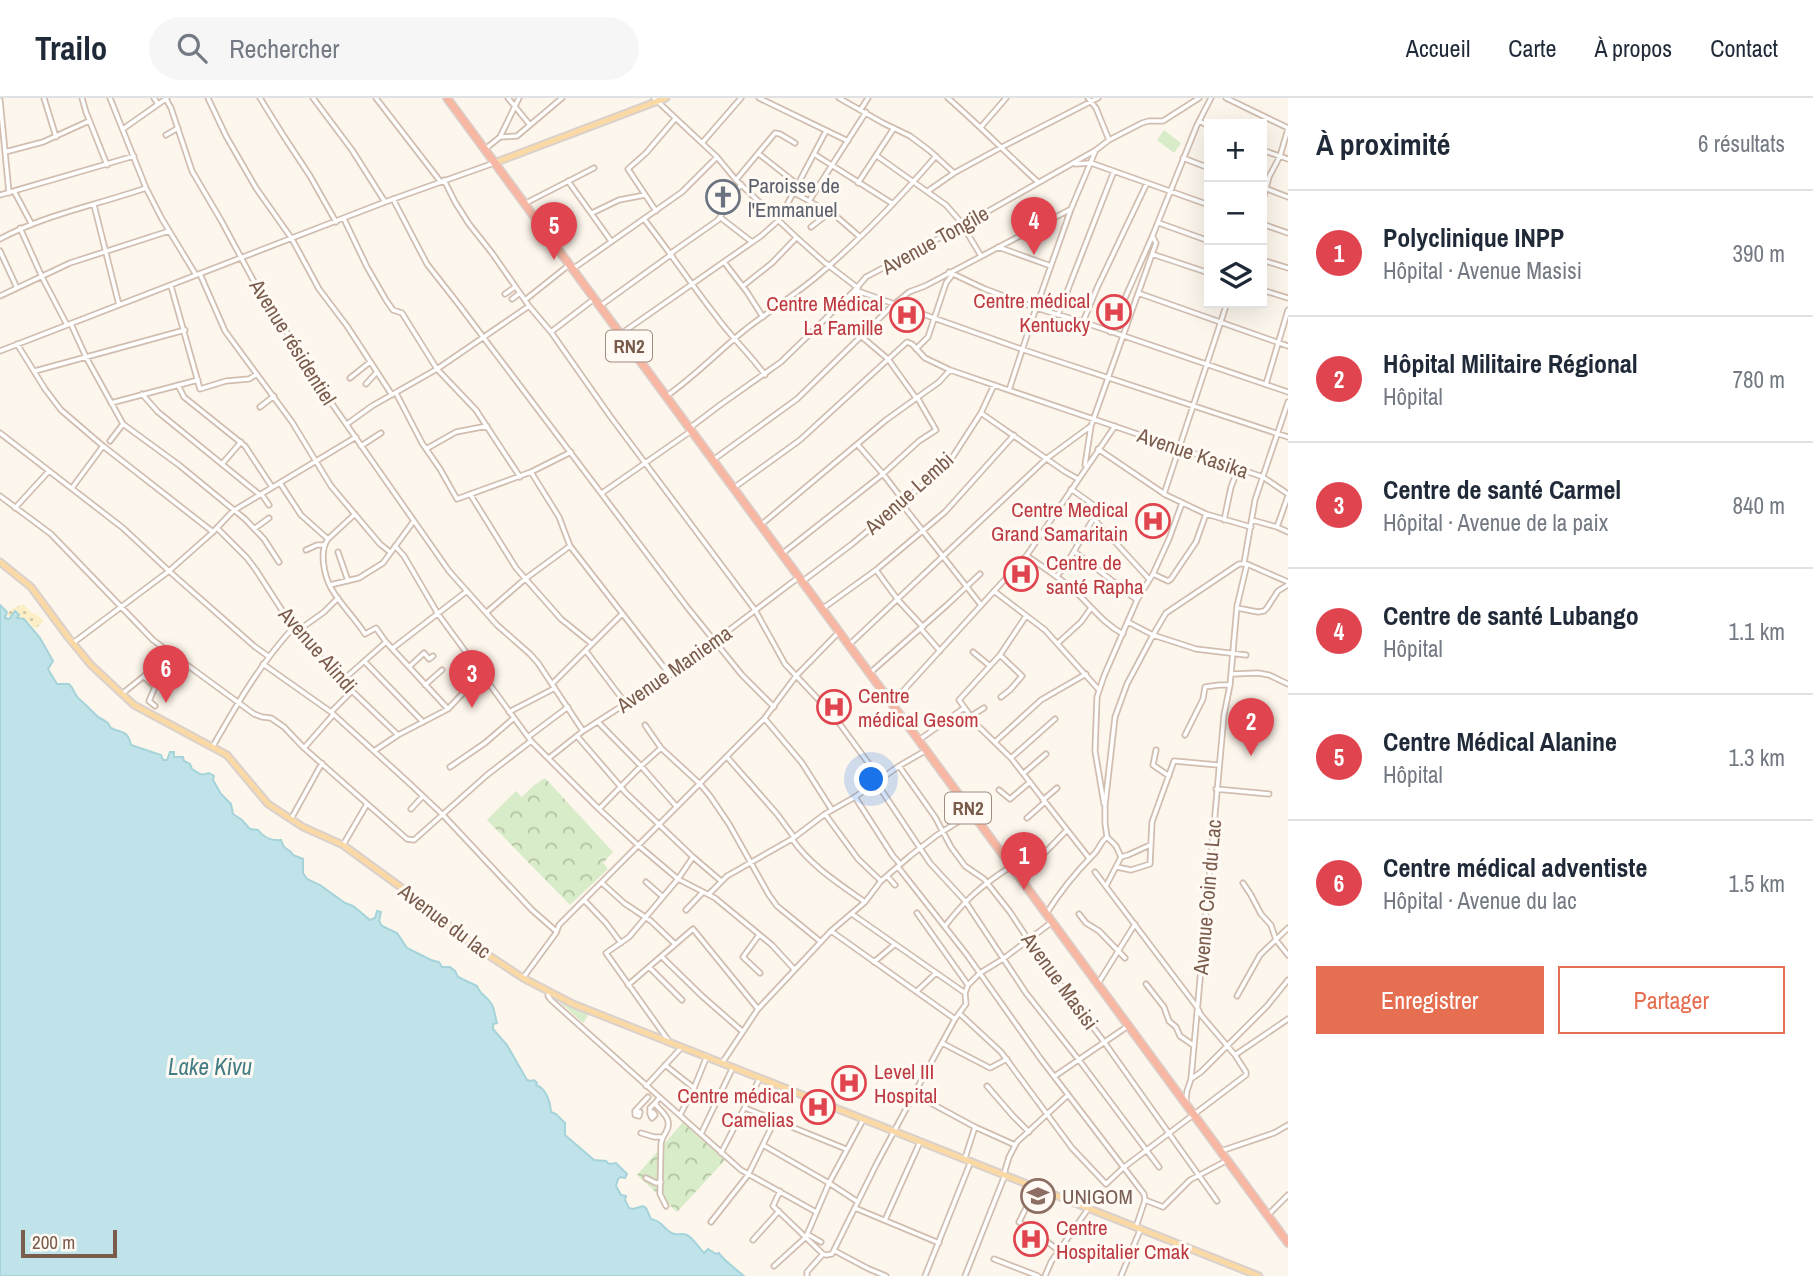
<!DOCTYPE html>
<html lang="fr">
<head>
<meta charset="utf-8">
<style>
	body { margin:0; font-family:"Archivo Narrow",sans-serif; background:#f6f6f7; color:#1f2937 }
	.controls { position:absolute; right:21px; top:21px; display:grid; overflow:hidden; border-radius:0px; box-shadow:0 7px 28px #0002 }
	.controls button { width:63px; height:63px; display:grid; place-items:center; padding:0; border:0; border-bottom:2px solid #e0e1e3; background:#fff; color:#1f2937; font:35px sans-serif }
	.scale { position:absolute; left:21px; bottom:18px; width:96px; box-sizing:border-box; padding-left:7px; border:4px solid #7a5c4d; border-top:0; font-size:19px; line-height:24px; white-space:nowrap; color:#7a5c4d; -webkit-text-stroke:5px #fffaf3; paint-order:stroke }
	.you { position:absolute; left:872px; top:682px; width:24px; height:24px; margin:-18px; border:5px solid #fff; border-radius:50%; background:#1a73e8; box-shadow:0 0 0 10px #1a73e833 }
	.badge { display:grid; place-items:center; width:46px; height:46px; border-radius:50%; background:#e76f51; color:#fff; font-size:23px; font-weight:700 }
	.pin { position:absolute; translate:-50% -58px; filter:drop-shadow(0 2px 4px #0008) }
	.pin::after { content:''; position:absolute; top:37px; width:24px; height:21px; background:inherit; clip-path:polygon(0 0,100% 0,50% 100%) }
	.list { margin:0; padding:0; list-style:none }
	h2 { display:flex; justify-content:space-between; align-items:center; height:91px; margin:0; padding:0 28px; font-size:30px }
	h2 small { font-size:23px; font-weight:400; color:#747a83 }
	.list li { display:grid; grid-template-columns:46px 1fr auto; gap:21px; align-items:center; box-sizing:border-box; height:126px; padding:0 28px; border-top:2px solid #e0e1e3 }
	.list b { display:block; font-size:26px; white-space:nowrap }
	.list p { margin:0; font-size:23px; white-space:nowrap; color:#747a83 }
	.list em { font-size:23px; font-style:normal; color:#747a83 }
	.actions { display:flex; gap:14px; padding:21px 28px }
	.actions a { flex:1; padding:16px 0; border:2px solid #e76f51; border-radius:0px; text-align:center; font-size:24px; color:#e76f51 }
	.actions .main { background:#e76f51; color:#fff }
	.icon { flex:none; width:38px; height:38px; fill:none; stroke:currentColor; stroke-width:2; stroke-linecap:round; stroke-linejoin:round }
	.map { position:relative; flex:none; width:1288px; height:1178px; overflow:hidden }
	header { display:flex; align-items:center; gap:42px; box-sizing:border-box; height:98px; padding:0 35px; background:#fff; border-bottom:2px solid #e0e1e3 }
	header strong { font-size:33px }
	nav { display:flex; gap:38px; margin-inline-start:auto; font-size:24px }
	.search { width:490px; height:63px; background:#f6f6f7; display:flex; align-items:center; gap:18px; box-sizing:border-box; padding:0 24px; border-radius:38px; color:#747a83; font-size:26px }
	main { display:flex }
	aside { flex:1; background:#fff }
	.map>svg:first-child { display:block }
	.forest { fill:url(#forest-crowns) }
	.sand { fill:url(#sand-dots) }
	.garden { fill:#d8ecc9 }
	.water { fill:#bfe3e8; stroke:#a5d3da; stroke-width:2 }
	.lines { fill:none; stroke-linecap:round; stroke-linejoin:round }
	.minor-casing { stroke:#d1beb0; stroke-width:7 }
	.major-casing { stroke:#dad1cd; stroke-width:9 }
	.highway-casing { stroke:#dad1cd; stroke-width:10 }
	.minor { stroke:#fff; stroke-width:3.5 }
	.major { stroke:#fbd9a5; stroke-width:5 }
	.highway { stroke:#f7b7a3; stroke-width:7 }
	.labels { text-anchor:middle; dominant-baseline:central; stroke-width:6; stroke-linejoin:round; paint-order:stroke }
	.shield { fill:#fffaf3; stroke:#a28b7f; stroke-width:2 }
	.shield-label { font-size:19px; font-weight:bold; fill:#7a5c4d }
	.worship-label { font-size:21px; fill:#5b616d; stroke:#fffaf3; text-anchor:start }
	.street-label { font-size:21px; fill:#7a5c4d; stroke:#fffaf3 }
	.health-label { font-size:21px; fill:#be3a42; stroke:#fffaf3; text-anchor:end }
	.education-label { font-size:21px; fill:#785e54; stroke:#fffaf3; text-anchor:start }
	.water-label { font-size:23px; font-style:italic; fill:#437c86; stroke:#fffaf3 }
</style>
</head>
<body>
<header>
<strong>Trailo</strong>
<div class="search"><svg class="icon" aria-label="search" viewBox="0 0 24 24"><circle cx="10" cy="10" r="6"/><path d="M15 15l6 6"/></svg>Rechercher</div>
<nav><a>Accueil</a><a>Carte</a><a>À propos</a><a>Contact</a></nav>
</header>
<main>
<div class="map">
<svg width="1288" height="1178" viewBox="0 0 1288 1178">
	<defs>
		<pattern id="forest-crowns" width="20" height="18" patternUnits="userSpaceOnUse" patternTransform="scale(1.75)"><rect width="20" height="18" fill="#d8ecc9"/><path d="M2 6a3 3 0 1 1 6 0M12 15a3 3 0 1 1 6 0" fill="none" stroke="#b4c2a5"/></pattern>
		<pattern id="sand-dots" width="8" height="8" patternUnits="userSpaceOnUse" patternTransform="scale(1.75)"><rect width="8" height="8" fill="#fcefc7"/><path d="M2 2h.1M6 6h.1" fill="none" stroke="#d1c5a4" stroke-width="1.8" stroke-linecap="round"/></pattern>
	</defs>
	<rect width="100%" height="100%" fill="#fdf6ec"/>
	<path class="forest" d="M545 680 613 754 603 765 608 771 570 807 487 722 516 693 522 699 533 688Z
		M553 898 590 915 583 925Z
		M683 1024 725 1062 677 1114 637 1077Z"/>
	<path class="sand" d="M23 506 33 516 35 515 44 523 35 531 28 523 20 519 16 521 7 517C10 509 17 510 23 506Z"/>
	<path class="garden" d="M1164 32 1181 45 1174 55 1157 42Z"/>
	<path class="water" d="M0 507 7 514 5 520 9 521 15 513 19 517 17 520 24 521 40 540 53 563 48 571 57 586H69C74 591 74 595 78 600 85 606 92 613 98 619 102 621 105 623 108 625 109 627 110 629 111 630 122 636 127 631 131 647L161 657 163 662H167L170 654H174V659H183L184 663 190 666 192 671C200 676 200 678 209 675L214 678 213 682 221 696 231 706 233 716 242 722 250 731 258 732C264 740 271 743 281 742L284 749 291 754 293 757 303 761V775L307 781 320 787 345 805 353 808 370 822 375 820 377 813 381 814 379 823 382 828 397 835 407 850 431 862 439 864 442 869H450L455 873 458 879 477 888C480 897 488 899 492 907 495 913 495 919 497 925L493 926V931L507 947 527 982 530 983 534 982 537 985 536 987C546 991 550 1003 551 1014L556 1016 565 1025V1037L594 1062 606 1063 609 1066 616 1065 627 1076 625 1080 621 1079 618 1081 616 1088 621 1097 626 1098 625 1102 629 1110 633 1111 643 1108 646 1110 651 1121C663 1124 661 1128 670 1134 676 1139 681 1134 687 1137 693 1140 699 1150 704 1155L708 1151 716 1156 719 1155C722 1161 737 1172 744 1178H0Z"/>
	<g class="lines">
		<g class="minor-casing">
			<path id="minor" d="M44 0 56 39
				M82 0 86 14 107 67
				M110 0 146 90 162 121 196 177
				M154 0 158 6
				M208 0 226 38 256 90 292 141 319 191 347 228 392 297
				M260 0 283 37 310 78 336 124
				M313 0 352 52 385 104
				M376 0 440 83
				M508 0 530 27
				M654 0 717 59 736 82 796 139 824 164 858 190
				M759 0 848 43
				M839 0 883 25 910 38 930 53 954 75
				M948 0C979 27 1007 56 1038 84
				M1088 0 1096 10 1109 42
				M1226 0 1288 30
				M166 1 171 10 192 73 222 124 259 193 302 257 330 303 449 473 497 527 530 556 538 565 583 633
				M0 2 9 95
				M861 11 868 0
				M1199 23 1209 28
				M981 29 1006 0
				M123 31 167 0
				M166 37 178 30
				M500 39 517 38 562 0
				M702 45 741 0
				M484 52 500 39 519 0
				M1262 52 1288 61
				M5 54 43 44 89 23
				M759 56 797 86
				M814 56 893 106
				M877 58 946 107 960 123 981 158
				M1183 60 1209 70
				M1075 66 1091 65 1209 107
				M444 82 455 104 469 126 492 155 529 208 551 234 610 318 755 512 785 566 834 618 880 681
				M736 82 775 35 780 36 795 45
				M568 83 611 143
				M858 85 894 30
				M1262 89 1288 99
				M14 93 31 125
				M928 93 954 75 1000 50 1098 0
				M793 94 837 119 860 139
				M0 97 134 58
				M393 101 427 166 456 203 687 509 742 577 774 609
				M809 103 866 14
				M526 105 594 70
				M1262 105 1269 79 1280 58 1288 31
				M94 107 119 207
				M656 113 628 71 646 55 675 21
				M592 115 619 102 645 97
				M721 120 752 144
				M344 121 367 169 386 202 393 212 402 215 437 271 476 312 520 379
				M644 121C669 153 691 186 716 218 731 239 750 256 765 277
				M1159 125 1209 143
				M1262 126 1288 135
				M811 129 829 115
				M20 130 42 179 67 227
				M0 141C46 116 97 107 146 90
				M998 149 1051 168
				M0 153 17 190
				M671 155 718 122 741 86
				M1152 156 1209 175
				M1262 162 1288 170
				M724 164 747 194 763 219
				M574 170 682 94 717 59
				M949 174 985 191 1036 210 1083 224 1288 294
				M200 176 225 233 292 324 331 388 380 446 390 454
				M171 188 200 291 226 283 249 281 257 276
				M743 188 772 165 796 140
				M855 192 1024 252 1288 339
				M1262 192 1288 200
				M1138 195 1288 248
				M505 196 515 189
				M0 198 70 165 169 133
				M512 201 520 195
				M525 202 569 167
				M600 208 672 156
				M1058 217 1114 73
				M1083 224 1097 190 1147 85
				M71 226 86 259 123 326 179 367 245 421 264 441 279 464
				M551 234 594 201
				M1110 234 1152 139 1197 27 1211 0
				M622 235 761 138 779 122 826 33
				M862 239 888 261 916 300
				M17 246 45 291 61 312 103 348 213 434
				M916 251 928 239 946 185 952 177
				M0 253 385 104 494 65
				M35 273 185 232
				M350 280 370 264
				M366 286 376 275
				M1266 286 1288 212
				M178 287 184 299 245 348 272 389
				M1009 292 1036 210 1071 111 1095 54
				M396 295 422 345 440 371 457 401 531 374 571 354
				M142 296 158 314 260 397
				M668 297C696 277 719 253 746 231 768 214 793 198 815 180 859 143 899 101 936 58
				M111 305 198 282
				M260 309 274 298
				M981 315 1064 373 1078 381
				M347 326 372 308 437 271 529 208
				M691 329 720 307 781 264 855 192 866 179 962 128 1096 52 1109 42 1142 25 1149 23H1163L1199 0
				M0 335 123 430 169 473 254 548 268 558
				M110 343 123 326
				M858 347 883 376 903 402
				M361 348 381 335
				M426 351 456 334 487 328
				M1098 351 1166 397 1206 416 1251 429
				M713 362 797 301 893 207 909 194 925 188 1071 111
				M222 366 241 344
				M1085 367 1091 328 1156 145 1153 139
				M531 374 559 419 570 448 670 577
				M280 385 301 417 328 441C319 453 324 477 331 490 340 506 355 520 365 536L376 530 386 544
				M735 389 800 342 907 244 912 246 925 260 950 272 1263 379 1288 396
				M72 390 103 348
				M602 395 691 333
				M470 396 516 470 561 521 592 546
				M1164 396 1227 205
				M262 397 269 407
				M0 398 51 436 153 542 254 616 262 619 271 620 284 629 304 650 407 741 414 742 487 677 531 643
				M901 405 981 507
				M15 410 49 373
				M1094 421 1149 481
				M1224 422 1231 389 1238 371
				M1252 422 1277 429 1288 434
				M762 426 886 322 939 284 950 272
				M1277 429 1288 398
				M217 430 247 460 256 472 296 534 352 593 398 637
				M254 431 269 420
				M328 441 355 416
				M395 448 404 458 438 516 531 643 599 711 639 748 678 781 715 800 772 847 794 871
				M306 452 317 447H324
				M338 454 348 483
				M1075 454 1137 502
				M783 455 883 376 919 343 936 332 917 299
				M1027 458C1046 471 1065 483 1081 499 1094 512 1106 527 1123 536
				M1244 465 1255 402 1288 304
				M876 472 898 502 923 529
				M1153 476 1168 483 1171 481 1196 444 1206 416
				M1057 478 1067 465 1099 411 1071 391
				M803 483 852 446 948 366 981 315 994 287
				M330 487 359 480 383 465 413 424
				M994 493 1045 532 1099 592
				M1237 510 1258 514 1264 513 1267 510 1278 493 1288 487
				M822 511 876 472 945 414 1014 337
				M487 514 525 481 570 448
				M1026 518 1000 557 959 602 977 627 1011 660 1089 760
				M1128 524 1153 537 1196 551 1246 557
				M921 531 940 553
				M296 534 324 514 338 500
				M73 545 169 473 213 434 233 413 356 339
				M1058 545 1081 524 1091 510
				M850 546 1046 361 1091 328
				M393 550 467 493
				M586 553 626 606
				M973 554 990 568
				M1000 557 1022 578 1010 592 1001 599
				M365 564 423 624
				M263 566 331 614 408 684 443 717 532 812 556 833
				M409 569 424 555 429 561 433 558
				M871 574 947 507 980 476
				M1232 576 1258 575 1269 577 1288 586
				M343 582 386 544 448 611
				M552 586 622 516
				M425 587 442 572
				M123 595 154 570H157L164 577 169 576 171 578 169 583 165 582 155 589 144 579
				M893 604 1027 457 1115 328
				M155 608 149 603 155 589
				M331 614 352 593
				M509 614 555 590
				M971 618 984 610
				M765 621 802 665 832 712
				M598 624 641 668 676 708
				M645 627 661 650 700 686 710 698 729 726 769 797 777 808 821 844
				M1185 637 1203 601 1205 589 1219 587H1230
				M577 638 626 695 693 759 721 783
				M528 639 568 609
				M919 642 964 610
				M995 644 1041 602 1086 576
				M213 648C237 606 260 566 293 530
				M304 650 333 617
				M1156 652 1153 667 1169 678
				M374 653 398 637 448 611 464 594 483 579
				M727 659 777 716 794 739
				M549 660 583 633 670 577 799 479
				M1011 660 1055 621
				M899 668 935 719 951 749 965 768 984 781 1010 814 1045 867 1102 941 1217 1103
				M450 669 485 645 514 620
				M1024 675 1046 656
				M876 684 930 765 965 803 1026 895 1079 962 1159 1069
				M1216 691 1269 696
				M999 692 1010 701 1030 684
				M855 699 893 758 900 766
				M1043 702 1057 690
				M1104 706 1095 653 1097 599 1104 578 1137 502 1153 476 1169 441 1182 405
				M411 711 423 698
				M599 711 641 668 661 650
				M825 716 858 761 881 783
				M1027 720 1045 704
				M291 721 322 665
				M792 741C811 768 838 785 865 804
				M343 747 367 706
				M1121 759 1128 757 1150 747
				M898 769 967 857 1040 960 1144 1096 1145 1102 1136 1129
				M1031 769 1067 732
				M1117 769 1131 772 1150 766 1152 724 1174 663 1218 667
				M887 778 895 787
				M646 784 663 799
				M602 785 624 805 651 823 675 846
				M1243 785 1251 797 1261 816 1271 827 1276 842 1288 857
				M1106 788 1121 759 1116 748 1107 739 1105 725V707L1115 619 1127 586 1153 537 1166 515 1239 466H1247L1288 484
				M709 796 727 778 792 741 825 716 855 699 899 668 925 653
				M584 802 606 825 621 845
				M686 812 703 794
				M917 815 968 887
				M852 816 965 895
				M1046 816C1060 794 1075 775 1093 757 1099 752 1100 744 1107 739
				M1079 816 1086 825 1099 833 1125 860
				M945 828C966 801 981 788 1010 769
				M831 833 955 921
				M759 837 743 859 760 875
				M662 859 702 898 742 933
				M874 864 894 847
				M649 869 682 902
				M523 880 556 835 559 827 764 621 796 578 839 534
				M1099 884 1135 826
				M1146 886 1164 909 1169 923 1176 929 1180 938 1193 947
				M628 887 693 831 758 911
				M917 893 936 875
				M549 894 548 898 551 902 741 1072 816 1114
				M1237 898 1260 857 1288 830
				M960 916 1001 954 1072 1050 1106 1086 1123 1070 1246 977V974L1235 957 1201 917 1197 909 1095 774
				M668 942 606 855 629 839 678 781 693 759
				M942 945 990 970 1007 961
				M1235 957 1288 921
				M722 965 758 911 831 833 865 804 881 783 910 758 937 737 972 715
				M665 967 694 990
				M1055 978 1128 928
				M1191 981 1201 974 1267 908 1288 882
				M646 988 681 950
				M987 988 1013 1018 1029 1034
				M914 996 975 1029 1015 1047
				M659 1000 656 1004V1007C663 1015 673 1022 666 1034 664 1037 662 1041 661 1045L660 1096 666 1108
				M1186 1002 1187 993 1191 981 1224 617 1230 587 1237 508 1247 466
				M745 1010 846 1051
				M635 1013 648 999
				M635 1013 640 1014 639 1018 635 1017Z
				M653 1014 655 1017 652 1020 650 1016Z
				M650 1016V1010L656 1004
				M680 1017 694 990 707 958
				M641 1035 654 1039H662
				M701 1036 733 969
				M763 1047 829 1085 858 1104
				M1221 1053 1274 1035 1288 1027
				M721 1055 760 980
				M965 1060 975 1029
				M1004 1076 1009 1059 1017 1044 1068 997
				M646 1080 656 1085 661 1084
				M1036 1090 1019 1124 1035 1134 1059 1153
				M780 1093 773 1108 823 1156 826 1157 832 1156 876 1067 914 996 955 921 966 906 965 895 968 887 980 875 1003 861 1052 824
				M1145 1102 1163 1109 1190 1082 1226 1063
				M855 1110 939 1145
				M1268 1117 1288 1097
				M885 1122 920 1044
				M711 1124 748 1077 775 1022
				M807 1136 821 1144
				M753 1142 779 1113
				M835 1153 869 1171 886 1178
				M994 1161 1038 1178
				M774 1168 806 1139 829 1085 863 1022
				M807 1178V1174L823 1156
				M925 1178 971 1063
				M965 1178 1005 1077
				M1045 1178 1051 1164 1088 1111
				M1121 1178 1141 1130"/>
		</g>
		<g class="major-casing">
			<path id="major" d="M494 65 666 0
				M0 464 31 489 68 539 91 567 134 607 227 657 268 706 303 729 343 747 354 755 402 790 476 849 523 880 573 906 1259 1178"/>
		</g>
		<g class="highway-casing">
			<path id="highway" d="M447 0 1288 1145"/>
		</g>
		<use href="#minor" class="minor"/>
		<use href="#major" class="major"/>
		<use href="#highway" class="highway"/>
	</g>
	<defs>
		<g id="church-ring" transform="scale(1.75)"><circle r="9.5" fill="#fffaf3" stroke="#6b7280" stroke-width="1.5"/><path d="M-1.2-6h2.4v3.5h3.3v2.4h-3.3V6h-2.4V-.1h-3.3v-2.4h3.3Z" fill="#6b7280"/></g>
		<g id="hospital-ring" transform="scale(1.75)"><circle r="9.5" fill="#fffaf3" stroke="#e0444e" stroke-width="1.5"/><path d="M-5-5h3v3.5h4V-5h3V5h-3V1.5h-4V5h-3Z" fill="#e0444e"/></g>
		<g id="school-ring" transform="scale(1.75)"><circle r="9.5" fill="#fffaf3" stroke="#8d6e63" stroke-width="1.5"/><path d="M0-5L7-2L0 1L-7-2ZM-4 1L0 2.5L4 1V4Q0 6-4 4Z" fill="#8d6e63"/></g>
	</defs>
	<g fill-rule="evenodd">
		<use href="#church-ring" x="723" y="99"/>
		<use href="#hospital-ring" x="1114" y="214"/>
		<use href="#hospital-ring" x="907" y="217"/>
		<use href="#hospital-ring" x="1153" y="423"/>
		<use href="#hospital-ring" x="1021" y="476"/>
		<use href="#hospital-ring" x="834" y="609"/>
		<use href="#hospital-ring" x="849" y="985"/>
		<use href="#hospital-ring" x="818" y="1009"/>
		<use href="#school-ring" x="1038" y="1098"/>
		<use href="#hospital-ring" x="1031" y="1141"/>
	</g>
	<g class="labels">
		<g class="shield">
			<rect x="606" y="232.5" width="46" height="31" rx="5"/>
			<rect x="945" y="694.5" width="46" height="31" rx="5"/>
		</g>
		<g class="shield-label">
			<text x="629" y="248">RN2</text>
			<text x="968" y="710">RN2</text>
		</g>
		<g class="worship-label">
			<text x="748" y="87">Paroisse de<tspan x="748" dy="24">l'Emmanuel</tspan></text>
		</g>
		<g class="street-label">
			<text transform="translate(935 142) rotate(-29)">Avenue Tongile</text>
			<text transform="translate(293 244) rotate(58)">Avenue résidentiel</text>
			<text transform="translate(1193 355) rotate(19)">Avenue Kasika</text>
			<text transform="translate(909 395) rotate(-42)">Avenue Lembi</text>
			<text transform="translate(318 552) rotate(49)">Avenue Alindi</text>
			<text transform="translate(674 571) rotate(-35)">Avenue Maniema</text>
			<text transform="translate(1207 799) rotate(-85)">Avenue Coin du Lac</text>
			<text transform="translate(445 823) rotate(37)">Avenue du lac</text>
			<text transform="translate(1060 883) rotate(54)">Avenue Masisi</text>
		</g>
		<g class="health-label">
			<text x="1090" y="202">Centre médical<tspan x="1090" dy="24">Kentucky</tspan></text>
			<text x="883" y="205">Centre Médical<tspan x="883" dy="24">La Famille</tspan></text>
			<text x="1128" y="411">Centre Medical<tspan x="1128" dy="24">Grand Samaritain</tspan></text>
			<text x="1046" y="464" text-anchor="start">Centre de<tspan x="1046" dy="24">santé Rapha</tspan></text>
			<text x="858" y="597" text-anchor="start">Centre<tspan x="858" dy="24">médical Gesom</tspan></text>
			<text x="874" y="973" text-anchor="start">Level III<tspan x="874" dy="24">Hospital</tspan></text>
			<text x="794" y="997">Centre médical<tspan x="794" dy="24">Camelias</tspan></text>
			<text x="1056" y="1129" text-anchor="start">Centre<tspan x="1056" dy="24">Hospitalier Cmak</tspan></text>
		</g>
		<g class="education-label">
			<text x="1062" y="1098">UNIGOM</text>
		</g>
		<g class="water-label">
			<text x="210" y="968">Lake Kivu</text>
		</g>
	</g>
</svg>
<div class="controls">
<button>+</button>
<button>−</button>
<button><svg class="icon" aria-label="layers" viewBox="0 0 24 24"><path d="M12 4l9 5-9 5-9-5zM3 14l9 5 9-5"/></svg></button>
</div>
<div class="scale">200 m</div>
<div class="you"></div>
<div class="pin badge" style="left:1024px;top:792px;background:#e0444e">1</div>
<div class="pin badge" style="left:1251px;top:658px;background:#e0444e">2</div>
<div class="pin badge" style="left:472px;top:610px;background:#e0444e">3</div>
<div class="pin badge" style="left:1034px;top:157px;background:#e0444e">4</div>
<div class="pin badge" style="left:554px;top:162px;background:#e0444e">5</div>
<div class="pin badge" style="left:166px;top:605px;background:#e0444e">6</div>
</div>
<aside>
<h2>À proximité<small>6 résultats</small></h2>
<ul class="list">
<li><span class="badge" style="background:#e0444e">1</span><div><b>Polyclinique INPP</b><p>Hôpital · Avenue Masisi</p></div><em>390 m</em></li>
<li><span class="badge" style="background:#e0444e">2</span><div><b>Hôpital Militaire Régional</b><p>Hôpital</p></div><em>780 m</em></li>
<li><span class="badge" style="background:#e0444e">3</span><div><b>Centre de santé Carmel</b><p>Hôpital · Avenue de la paix</p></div><em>840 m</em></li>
<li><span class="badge" style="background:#e0444e">4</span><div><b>Centre de santé Lubango</b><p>Hôpital</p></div><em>1.1 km</em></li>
<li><span class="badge" style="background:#e0444e">5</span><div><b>Centre Médical Alanine</b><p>Hôpital</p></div><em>1.3 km</em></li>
<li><span class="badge" style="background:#e0444e">6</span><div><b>Centre médical adventiste</b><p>Hôpital · Avenue du lac</p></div><em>1.5 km</em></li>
</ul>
<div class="actions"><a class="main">Enregistrer</a><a>Partager</a></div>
</aside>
</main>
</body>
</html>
